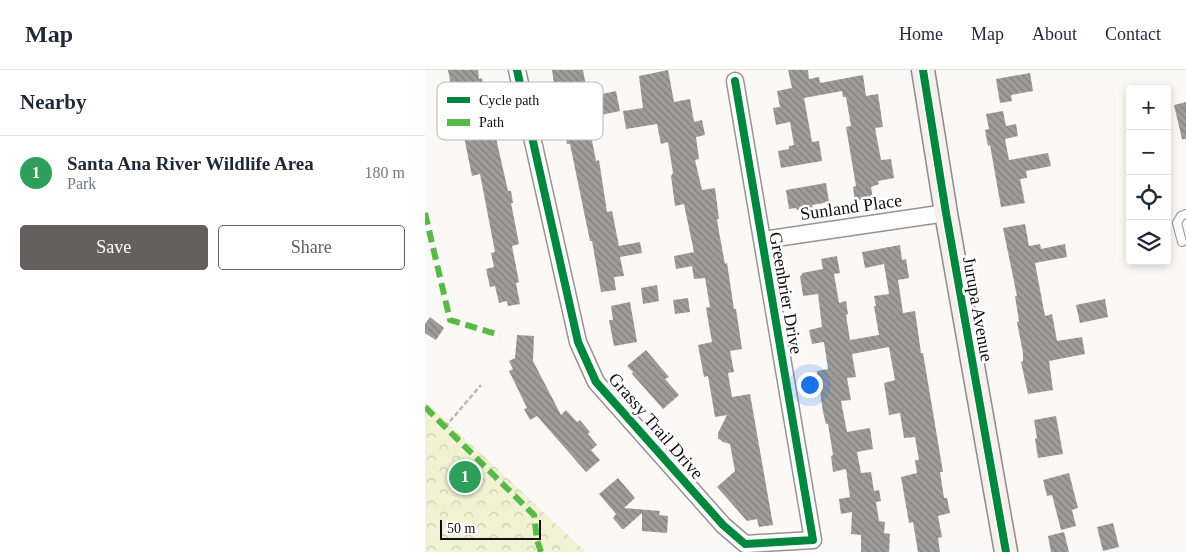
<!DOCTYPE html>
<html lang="en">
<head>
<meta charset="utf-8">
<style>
	body { margin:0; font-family:Georgia,serif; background:#f6f6f7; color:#1f2937 }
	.controls { position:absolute; right:15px; top:15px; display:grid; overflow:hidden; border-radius:5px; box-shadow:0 2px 8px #0003 }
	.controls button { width:45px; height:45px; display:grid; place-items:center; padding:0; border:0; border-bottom:1px solid #e0e1e3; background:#fff; color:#1f2937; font:25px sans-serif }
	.scale { position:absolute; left:15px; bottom:12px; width:101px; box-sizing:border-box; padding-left:5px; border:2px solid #0f0f0f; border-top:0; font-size:14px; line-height:18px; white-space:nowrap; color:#0f0f0f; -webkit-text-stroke:4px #fff; paint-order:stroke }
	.you { position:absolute; left:384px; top:314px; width:18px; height:18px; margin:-12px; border:4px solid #fff; border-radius:50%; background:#1a73e8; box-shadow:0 0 0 8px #1a73e833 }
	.badge { display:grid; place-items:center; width:32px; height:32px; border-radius:50%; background:#626160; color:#fff; font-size:16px; font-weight:700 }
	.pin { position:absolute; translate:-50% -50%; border:2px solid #fff; box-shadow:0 1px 5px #0006 }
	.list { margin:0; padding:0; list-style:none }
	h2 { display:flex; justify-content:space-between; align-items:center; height:65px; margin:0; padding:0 20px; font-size:21px }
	h2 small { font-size:16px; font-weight:400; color:#747a83 }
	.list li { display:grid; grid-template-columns:32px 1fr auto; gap:15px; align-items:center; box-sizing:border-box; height:75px; padding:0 20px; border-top:1px solid #e0e1e3 }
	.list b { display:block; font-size:19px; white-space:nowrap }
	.list p { margin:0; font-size:16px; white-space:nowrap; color:#747a83 }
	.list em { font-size:16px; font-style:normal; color:#747a83 }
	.actions { display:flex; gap:10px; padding:15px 20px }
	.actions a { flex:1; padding:11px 0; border:1px solid #626160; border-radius:5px; text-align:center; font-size:18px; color:#626160 }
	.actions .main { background:#626160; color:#fff }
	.icon { flex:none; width:28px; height:28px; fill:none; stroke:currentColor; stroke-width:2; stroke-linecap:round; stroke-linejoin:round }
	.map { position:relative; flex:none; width:761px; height:482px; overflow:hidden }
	header { display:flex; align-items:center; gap:30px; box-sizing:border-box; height:70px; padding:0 25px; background:#fff; border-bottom:1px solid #e0e1e3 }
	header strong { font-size:24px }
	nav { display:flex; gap:28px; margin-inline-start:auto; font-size:18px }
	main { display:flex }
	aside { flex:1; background:#fff }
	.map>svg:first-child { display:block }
	.park { fill:url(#park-crowns) }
	.building { fill:url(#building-back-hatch) }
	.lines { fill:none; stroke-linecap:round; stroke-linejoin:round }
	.lane-casing { stroke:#969493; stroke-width:10 }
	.street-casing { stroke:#969493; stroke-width:19 }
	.secondary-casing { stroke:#8c8b89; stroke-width:25 }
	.path { stroke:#b9b8b8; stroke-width:2.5; stroke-dasharray:5 2.5; stroke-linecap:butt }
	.lane { stroke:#fffefe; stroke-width:8 }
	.street { stroke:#fffefe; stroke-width:16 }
	.secondary { stroke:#f5f0eb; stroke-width:22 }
	.quiet { stroke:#58b947; stroke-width:6; stroke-dasharray:12 6; stroke-linecap:butt }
	.cycleway-casing { stroke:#fff; stroke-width:11 }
	.cycleway { stroke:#00873e; stroke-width:8 }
	.labels { text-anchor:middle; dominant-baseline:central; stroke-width:5; stroke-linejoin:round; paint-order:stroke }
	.street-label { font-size:18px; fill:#0f0f0f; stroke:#fff }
	.key { fill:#fff; stroke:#b7b7b7; stroke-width:1 }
	.key-label { font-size:14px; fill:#0f0f0f }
</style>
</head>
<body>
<header>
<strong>Map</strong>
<nav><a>Home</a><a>Map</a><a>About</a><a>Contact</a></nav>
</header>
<main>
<aside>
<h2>Nearby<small></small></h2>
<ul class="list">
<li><span class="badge" style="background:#2e9e5b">1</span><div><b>Santa Ana River Wildlife Area</b><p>Park</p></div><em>180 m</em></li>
</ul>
<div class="actions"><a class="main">Save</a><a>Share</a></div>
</aside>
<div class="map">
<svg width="761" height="482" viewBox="0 0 761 482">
	<defs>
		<pattern id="park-crowns" width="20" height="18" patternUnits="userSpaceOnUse" patternTransform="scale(1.25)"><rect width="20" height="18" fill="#f0f2d3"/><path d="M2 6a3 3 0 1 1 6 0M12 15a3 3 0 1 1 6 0" fill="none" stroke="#cdceb4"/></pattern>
		<pattern id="building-back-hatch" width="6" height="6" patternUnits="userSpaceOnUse" patternTransform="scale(1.25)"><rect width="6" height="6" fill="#a09c9a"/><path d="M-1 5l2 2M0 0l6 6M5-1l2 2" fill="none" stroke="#817e7c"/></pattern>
	</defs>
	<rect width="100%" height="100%" fill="#fcf8f5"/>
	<path class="park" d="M0 331 161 482H0Z"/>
	<path class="building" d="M23 0H53L54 9 57 8 59 23 56 24 63 61 69 59 83 121H86L88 133H86L94 174 87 176 94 212 91 213 95 234 83 236 82 231 74 233 70 216 65 217 61 199 69 197 66 183 70 182 55 104 47 106 37 57H34Z
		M127 0H158L163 27 191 21 195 41 166 47 168 59 165 60 171 91 174 90 182 142 187 141 194 176 215 172 217 183 195 187 199 206 189 207 191 220 176 222 167 171H165L145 74H142L134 27 131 28Z
		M243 0 249 32 265 29 269 52 277 50 280 65 271 67 274 89 270 90 277 120 290 118 294 149H292L294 162 300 194 302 193 309 239H311L317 279 305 281 309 302 303 303 307 327 325 324 348 455 334 457 332 449 322 451 292 417 310 401 305 374 298 372 293 368V363L302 345 290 347 283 306 279 307 273 275 287 272 281 238 285 237 280 208 269 209 267 196 251 199 249 186 269 182 259 134 250 136 246 106 248 103 243 72 236 74 232 54 201 59 198 41 218 38 214 6Z
		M363 0H383L384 9 394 7 395 13 438 5 441 26 453 24 458 57 450 58 456 90 466 89 469 108 453 111 454 114 446 117 448 128 430 131 428 117 431 116 421 57 426 56 421 27H418L417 21 379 28 387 72 394 71 397 91 356 98 353 81 364 79V76L369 75 365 52 351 55 348 38 355 37 352 21 367 18Z
		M605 3 608 21 586 25 587 31 575 33 571 9Z
		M761 32V69H757L749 35Z
		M578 41 581 56 591 54 593 66 580 69 584 90 623 83 626 96 601 101 602 108 595 109 600 133 576 137 565 75 563 76 560 60 564 59 561 44Z
		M401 113 404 132 387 135 388 137 372 140 371 138 364 139 361 120Z
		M600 154 604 176 615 174 616 179 640 174 642 187 610 193 620 246 627 244 632 271 657 267 660 284 624 291 628 320 603 324 596 292 598 291V283L592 252 594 251 590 226H592L578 158Z
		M475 175 477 190 481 189 484 208 473 210 478 243 490 241 496 283H498L518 402H515L519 428H522L525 443 513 446 517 467 513 468 515 482H493L488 452 484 453 476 407 492 403 490 390H494L490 367 479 368 475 343 464 345 459 313 470 310 464 277 427 284 431 307 422 308 426 330 416 331 422 362 445 358 448 379 432 382 436 403 446 402 449 421 454 420 456 431 451 432 454 451 460 452 459 463 465 464 464 482H436V465L426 464 427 442 416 444 414 429 425 427 421 399 408 402 406 386 408 385 403 354H401L398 342 392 301 403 299 399 272 387 274 384 260 397 257 393 224 378 226 375 206 377 205V203L398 199 396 189 412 186 415 203 409 204 414 233 421 231 423 244 421 245 425 270 454 265 449 236H451L449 226 464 224 459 194 440 198 437 182Z
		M232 215 234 231 218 234 216 218Z
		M263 228 265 242 250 244 248 230Z
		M680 229 683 247 655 253 651 235Z
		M205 232 212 272 189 276 184 250H188L186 236Z
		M5 247 19 258 11 270 0 263V254Z
		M92 265 109 266 108 291 136 345 141 340 152 352 155 350 165 362 163 364 172 375 166 380 175 390 161 402 112 346 105 350 99 339 102 338 84 301 88 299 84 291 90 288Z
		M221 280 244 307 240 309 254 325 238 339 207 304 208 302 202 296Z
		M631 346 638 384 613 388 610 369 612 368 609 350Z
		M644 403 653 438 647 440 651 456 636 460 627 425 622 426 618 410Z
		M193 408 210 428 199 438 235 441 234 445 243 446 242 463 217 461V443L199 459H197L188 448 191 444 174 424Z
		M688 453 694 477 678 481 672 457Z
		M639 462 644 482H626L623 466Z"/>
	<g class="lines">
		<g class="lane-casing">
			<path id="lane" d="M757 172 752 153 756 146 761 144"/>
		</g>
		<g class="street-casing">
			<path id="street" d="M92 0 153 272 171 312 298 455 320 474 388 470 310 11
				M337 170 521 143"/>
		</g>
		<g class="secondary-casing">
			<path id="secondary" d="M498 0 521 143 581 482"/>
		</g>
		<path class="path" d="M20 357 56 315"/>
		<use href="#lane" class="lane"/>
		<use href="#street" class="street"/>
		<use href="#secondary" class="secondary"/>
		<path class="quiet" d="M0 143 25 250 75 265
			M0 337 109 445 112 470 116 482"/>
		<g class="cycleway-casing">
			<path id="cycleway" d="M92 0 153 272 171 312 298 455 320 474 388 470 310 11
				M498 0 521 143 581 482"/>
		</g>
		<use href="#cycleway" class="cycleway"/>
	</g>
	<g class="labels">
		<g class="street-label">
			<text transform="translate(426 137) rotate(-8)">Sunland Place</text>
			<text transform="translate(361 223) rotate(80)">Greenbrier Drive</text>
			<text transform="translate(553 239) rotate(80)">Jurupa Avenue</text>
			<text transform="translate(231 356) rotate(49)">Grassy Trail Drive</text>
		</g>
	</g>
	<rect x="12" y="12" width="166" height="58" rx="8" class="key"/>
	<rect x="22" y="27" width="23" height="6" fill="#00873e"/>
	<rect x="22" y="49" width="23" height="7" fill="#58b947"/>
	<g class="key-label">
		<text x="54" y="35">Cycle path</text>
		<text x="54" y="57">Path</text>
	</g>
</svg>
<div class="controls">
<button>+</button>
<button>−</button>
<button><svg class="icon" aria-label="locate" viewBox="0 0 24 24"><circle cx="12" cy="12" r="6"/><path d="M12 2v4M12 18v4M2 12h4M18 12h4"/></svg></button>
<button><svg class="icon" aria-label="layers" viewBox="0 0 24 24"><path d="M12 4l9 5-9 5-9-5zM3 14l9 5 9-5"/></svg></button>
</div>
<div class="scale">50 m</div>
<div class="you"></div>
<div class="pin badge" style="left:40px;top:407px;background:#2e9e5b">1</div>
</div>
</main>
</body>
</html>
